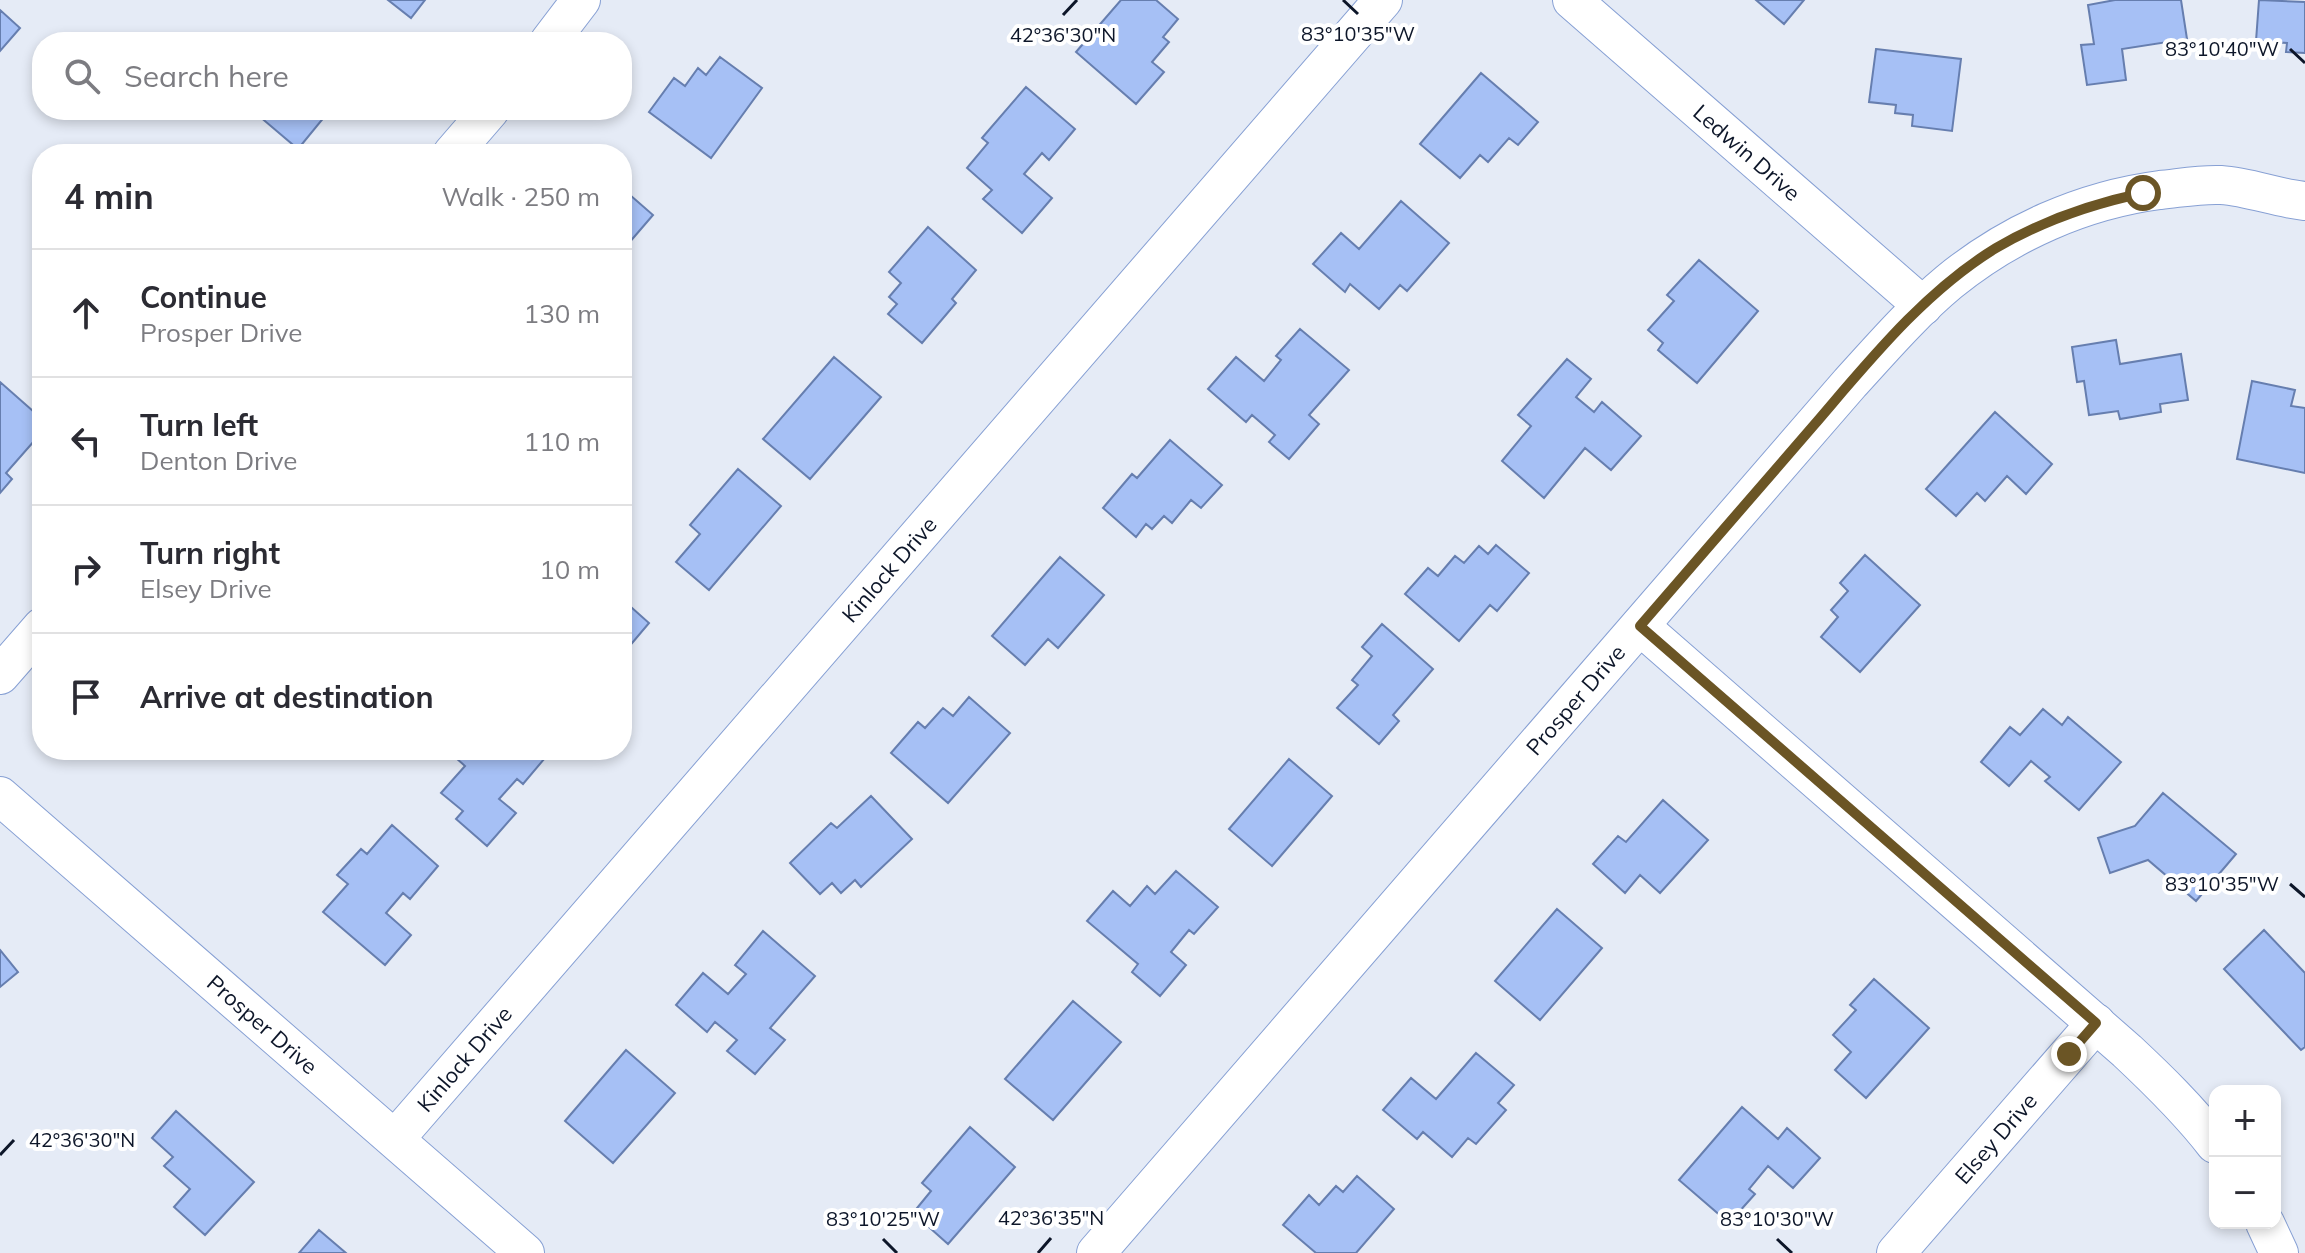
<!DOCTYPE html>
<html lang="en">
<head>
<meta charset="utf-8">
<style>
	body { margin:0; font-family:Mulish,sans-serif; background:#f7f7f7; color:#2b2b33 }
	.controls { position:absolute; right:24px; bottom:24px; display:grid; overflow:hidden; border-radius:16px; box-shadow:0 4px 12px #0003 }
	.controls button { width:72px; height:72px; display:grid; place-items:center; padding:0; border:0; border-bottom:2px solid #e1e1e2; background:#fff; color:#2b2b33; font:40px sans-serif }
	.stop { position:absolute; width:24px; height:24px; margin:-18px; border:6px solid #6b5525; border-radius:50%; background:#fff }
	.stop.end { background:#6b5525; border-color:#fff; box-shadow:0 2px 8px #0008 }
	.list { margin:0; padding:0; list-style:none }
	h2 { display:flex; justify-content:space-between; align-items:center; height:104px; margin:0; padding:0 32px; font-size:34px }
	h2 small { font-size:26px; font-weight:400; color:#7c7c81 }
	.list li { display:grid; grid-template-columns:52px 1fr auto; gap:24px; align-items:center; box-sizing:border-box; height:128px; padding:0 32px; border-top:2px solid #e1e1e2 }
	.list b { display:block; font-size:30px; white-space:nowrap }
	.list p { margin:0; font-size:26px; white-space:nowrap; color:#7c7c81 }
	.list em { font-size:26px; font-style:normal; color:#7c7c81 }
	.icon { flex:none; width:44px; height:44px; fill:none; stroke:currentColor; stroke-width:2; stroke-linecap:round; stroke-linejoin:round }
	.map { position:relative; flex:none; width:2305px; height:1253px; overflow:hidden }
	.search { position:absolute; background:#fff; box-shadow:0 4px 12px #0003; left:32px; top:32px; width:600px; height:88px; display:flex; align-items:center; gap:20px; box-sizing:border-box; padding:0 28px; border-radius:32px; color:#7c7c81; font-size:30px }
	.panel { position:absolute; background:#fff; box-shadow:0 4px 12px #0003; left:32px; top:144px; width:600px; height:616px; border-radius:32px }
	.map>svg:first-child { display:block }
	.building { fill:#a6c0f5; stroke:#667eaf; stroke-width:2 }
	.lines { fill:none; stroke-linecap:round; stroke-linejoin:round }
	.street-casing { stroke:#87a0d4; stroke-width:40 }
	.street { stroke:#fff; stroke-width:38 }
	.route { stroke:#6b5525; stroke-width:10 }
	.ticks { fill:none; stroke:#0d1629; stroke-width:3 }
	.labels { text-anchor:middle; dominant-baseline:central; stroke-width:8; stroke-linejoin:round; paint-order:stroke }
	.street-label { font-size:22px; fill:#0d1629; stroke:#fff }
	.ticks-label { font-size:20px; text-anchor:middle; fill:#0d1629; stroke:#fff; stroke-width:8; stroke-linejoin:round; paint-order:stroke }
</style>
</head>
<body>
<div class="map">
<svg width="2305" height="1253" viewBox="0 0 2305 1253">
	<rect width="100%" height="100%" fill="#e5ebf6"/>
	<path class="building" d="M388 0H425L411 18Z
		M1121 0H1156L1178 19 1163 37 1169 42 1152 62 1164 72 1136 104 1076 52Z
		M1756 0H1804L1784 24Z
		M2115 0H2181L2187 39 2122 49 2126 80 2087 85 2081 45 2094 44 2088 5Z
		M2259 0 2305 2V53L2286 52 2287 43 2256 41Z
		M0 10 20 28 0 51Z
		M1876 49 1961 59 1952 131 1912 126 1913 115 1895 113 1896 105 1869 102Z
		M720 57 762 88 711 158 649 112 674 78 685 86 698 68 706 75Z
		M1481 73 1538 122 1518 145 1509 138 1488 162 1480 155 1460 178 1420 144Z
		M1026 87 1075 129 1049 160 1042 153 1024 174 1052 198 1022 233 983 199 992 190 967 168 988 143 982 138Z
		M252 110H330L298 149Z
		M622 188 653 215 622 251Z
		M1401 201 1449 243 1407 291 1400 285 1379 309 1350 284 1345 292 1313 264 1341 233 1359 249Z
		M928 227 976 270 952 299 956 303 922 343 888 314 897 304 889 297 901 283 889 272Z
		M1699 260 1758 311 1697 383 1658 350 1663 343 1648 330 1674 301 1667 295Z
		M1300 329 1349 370 1309 415 1319 424 1289 459 1269 442 1275 435 1252 415 1246 422 1208 389 1236 357 1264 381 1281 360 1276 356Z
		M2116 340 2120 364 2181 354 2188 400 2160 404 2161 412 2120 419 2118 411 2089 415 2084 381 2077 382 2072 347Z
		M834 357 881 397 810 479 763 439Z
		M1567 359 1591 379 1576 397 1594 412 1602 402 1641 436 1611 470 1585 448 1544 498 1502 461 1531 426 1518 415Z
		M2252 381 2295 390 2291 406 2305 408V473L2237 459Z
		M0 382 42 419V432L6 473 12 479 0 493Z
		M1995 412 2052 464 2026 494 2007 476 1985 501 1977 493 1956 516 1926 489Z
		M1170 440 1222 485 1201 508 1191 500 1172 523 1164 516 1152 529 1146 524 1136 537 1103 508 1132 474 1137 478Z
		M738 469 781 506 709 590 676 562 700 534 690 525Z
		M1496 545 1529 573 1497 611 1490 605 1459 641 1405 594 1428 568 1438 576 1455 556 1464 563 1479 546 1488 554Z
		M1865 555 1920 605 1860 672 1821 637 1838 617 1831 610 1848 591 1840 583Z
		M1060 557 1104 595 1058 648 1048 639 1025 665 992 636Z
		M622 599 649 623 622 655Z
		M1382 624 1433 669 1393 715 1399 721 1379 744 1337 708 1358 685 1352 680 1372 656 1362 647Z
		M969 697 1010 733 948 803 891 753 918 722 925 728 943 708 953 716Z
		M2043 709 2062 725 2068 717 2121 762 2079 810 2045 781 2050 777 2031 761 2009 786 1981 762 2010 727 2020 735Z
		M460 750H548L550 752 523 784 517 779 499 799 516 813 487 846 456 819 463 811 441 793 465 766 455 757Z
		M1289 759 1332 796 1272 866 1229 829Z
		M2163 793 2236 854 2196 901 2148 860 2110 873 2098 838 2135 826Z
		M871 796 912 839 861 887 855 880 841 893 832 883 820 894 790 863 831 823 837 828Z
		M1663 800 1708 840 1660 893 1640 875 1625 893 1593 864 1618 836 1626 842Z
		M392 825 438 866 410 899 403 893 386 913 411 935 385 965 323 912 348 884 337 875 361 849 367 854Z
		M1176 871 1218 907 1194 934 1189 930 1171 952 1186 965 1160 996 1132 972 1138 964 1087 921 1113 891 1130 906 1147 886 1155 894Z
		M1557 909 1602 948 1540 1020 1495 981Z
		M2264 930 2305 973V1047L2301 1050 2224 969Z
		M763 931 815 976 770 1028 785 1040 755 1074 727 1051 737 1040 715 1022 707 1032 676 1005 703 973 728 994 746 974 735 965Z
		M0 950 18 972 0 987Z
		M1874 979 1929 1028 1866 1098 1835 1070 1851 1052 1833 1035 1856 1010 1850 1005Z
		M1073 1001 1121 1042 1053 1120 1005 1079Z
		M626 1050 675 1093 613 1163 565 1121Z
		M1476 1053 1514 1085 1498 1103 1506 1110 1476 1144 1468 1138 1452 1157 1423 1132 1417 1139 1383 1110 1411 1078 1436 1099Z
		M1742 1107 1778 1139 1787 1128 1820 1158 1793 1188 1768 1166 1749 1189 1755 1194 1729 1223 1679 1180Z
		M176 1111 254 1182 205 1235 174 1207 190 1189 164 1166 173 1157 152 1138Z
		M970 1127 1015 1167 948 1244 913 1213 931 1191 922 1183Z
		M1357 1176 1394 1209 1356 1253H1316L1283 1225 1309 1195 1319 1205 1336 1186 1343 1192Z
		M319 1230 346 1253H299Z"/>
	<g class="lines">
		<g class="street-casing">
			<g id="street">
				<path id="s1" d="M1572 0 1923 306"/>
				<path d="M549 42 581 0"/>
				<path d="M452 154 490 110"/>
				<path d="M1640 626 2127 1051C2158 1080 2189 1110 2215 1144"/>
				<path d="M0 675 42 627"/>
				<path id="s2" d="M0 796 525 1253"/>
				<path id="s3" d="M395 1139 1383 0"/>
				<path d="M2265 1223 2279 1253"/>
				<path id="s4" d="M1096 1253 1850 383C1882 348 1913 312 1949 282 2009 233 2083 200 2160 190 2180 188 2201 184 2221 185 2250 187 2276 198 2305 201"/>
				<path id="s5" d="M1896 1253 2096 1023"/>
			</g>
		</g>
		<use href="#street" class="street"/>
	</g>
	<g class="lines">
		<path class="route" d="M2069 1054 2096 1023 1640 626C1698 559 1756 492 1814 425 1869 361 1924 292 1996 248 2042 221 2091 204 2143 193"/>
	</g>
	<path class="ticks" d="M1343 0 1358 14M1063 15 1077 0M2290 49 2305 63M2290 884 2305 897M0 1155 14 1140M883 1239 897 1253M1777 1239 1792 1253M1038 1253 1051 1238"/>
	<g class="labels">
		<g class="street-label">
			<text stroke="none"><textPath href="#s1" startOffset="232">Ledwin Drive</textPath></text>
			<text stroke="none"><textPath href="#s3" startOffset="754">Kinlock Drive</textPath></text>
			<text stroke="none"><textPath href="#s4" startOffset="732">Prosper Drive</textPath></text>
			<text stroke="none"><textPath href="#s2" startOffset="348">Prosper Drive</textPath></text>
			<text stroke="none"><textPath href="#s3" startOffset="106">Kinlock Drive</textPath></text>
			<text stroke="none"><textPath href="#s5" startOffset="152">Elsey Drive</textPath></text>
		</g>
	</g>
	<g class="ticks-label">
		<text x="1358" y="41">83°10'35"W</text>
		<text x="1063" y="42">42°36'30"N</text>
		<text x="2222" y="56">83°10'40"W</text>
		<text x="2222" y="891">83°10'35"W</text>
		<text x="82" y="1147">42°36'30"N</text>
		<text x="1051" y="1225">42°36'35"N</text>
		<text x="883" y="1226">83°10'25"W</text>
		<text x="1777" y="1226">83°10'30"W</text>
	</g>
</svg>
<div class="controls">
<button>+</button>
<button>−</button>
</div>
<div class="stop" style="left:2143px;top:193px"></div>
<div class="stop end" style="left:2069px;top:1054px"></div>
<div class="search"><svg class="icon" aria-label="search" viewBox="0 0 24 24"><circle cx="10" cy="10" r="6"/><path d="M15 15l6 6"/></svg>Search here</div>
<section class="panel">
<h2>4 min<small>Walk · 250 m</small></h2>
<ul class="list">
<li><svg class="icon" aria-label="ahead" viewBox="0 0 24 24"><path d="M12 20V5M6 11l6-6 6 6"/></svg><div><b>Continue</b><p>Prosper Drive</p></div><em>130 m</em></li>
<li><svg class="icon" aria-label="left" viewBox="0 0 24 24"><path d="M17 20v-9H6M10 6l-5 5 5 5"/></svg><div><b>Turn left</b><p>Denton Drive</p></div><em>110 m</em></li>
<li><svg class="icon" aria-label="right" viewBox="0 0 24 24"><path d="M7 20v-9h11M14 6l5 5-5 5"/></svg><div><b>Turn right</b><p>Elsey Drive</p></div><em>10 m</em></li>
<li><svg class="icon" aria-label="arrive" viewBox="0 0 24 24"><path d="M6 21V4h12l-3 4 3 4H6"/></svg><div><b>Arrive at destination</b></div></li>
</ul>
</section>
</div>
</body>
</html>
